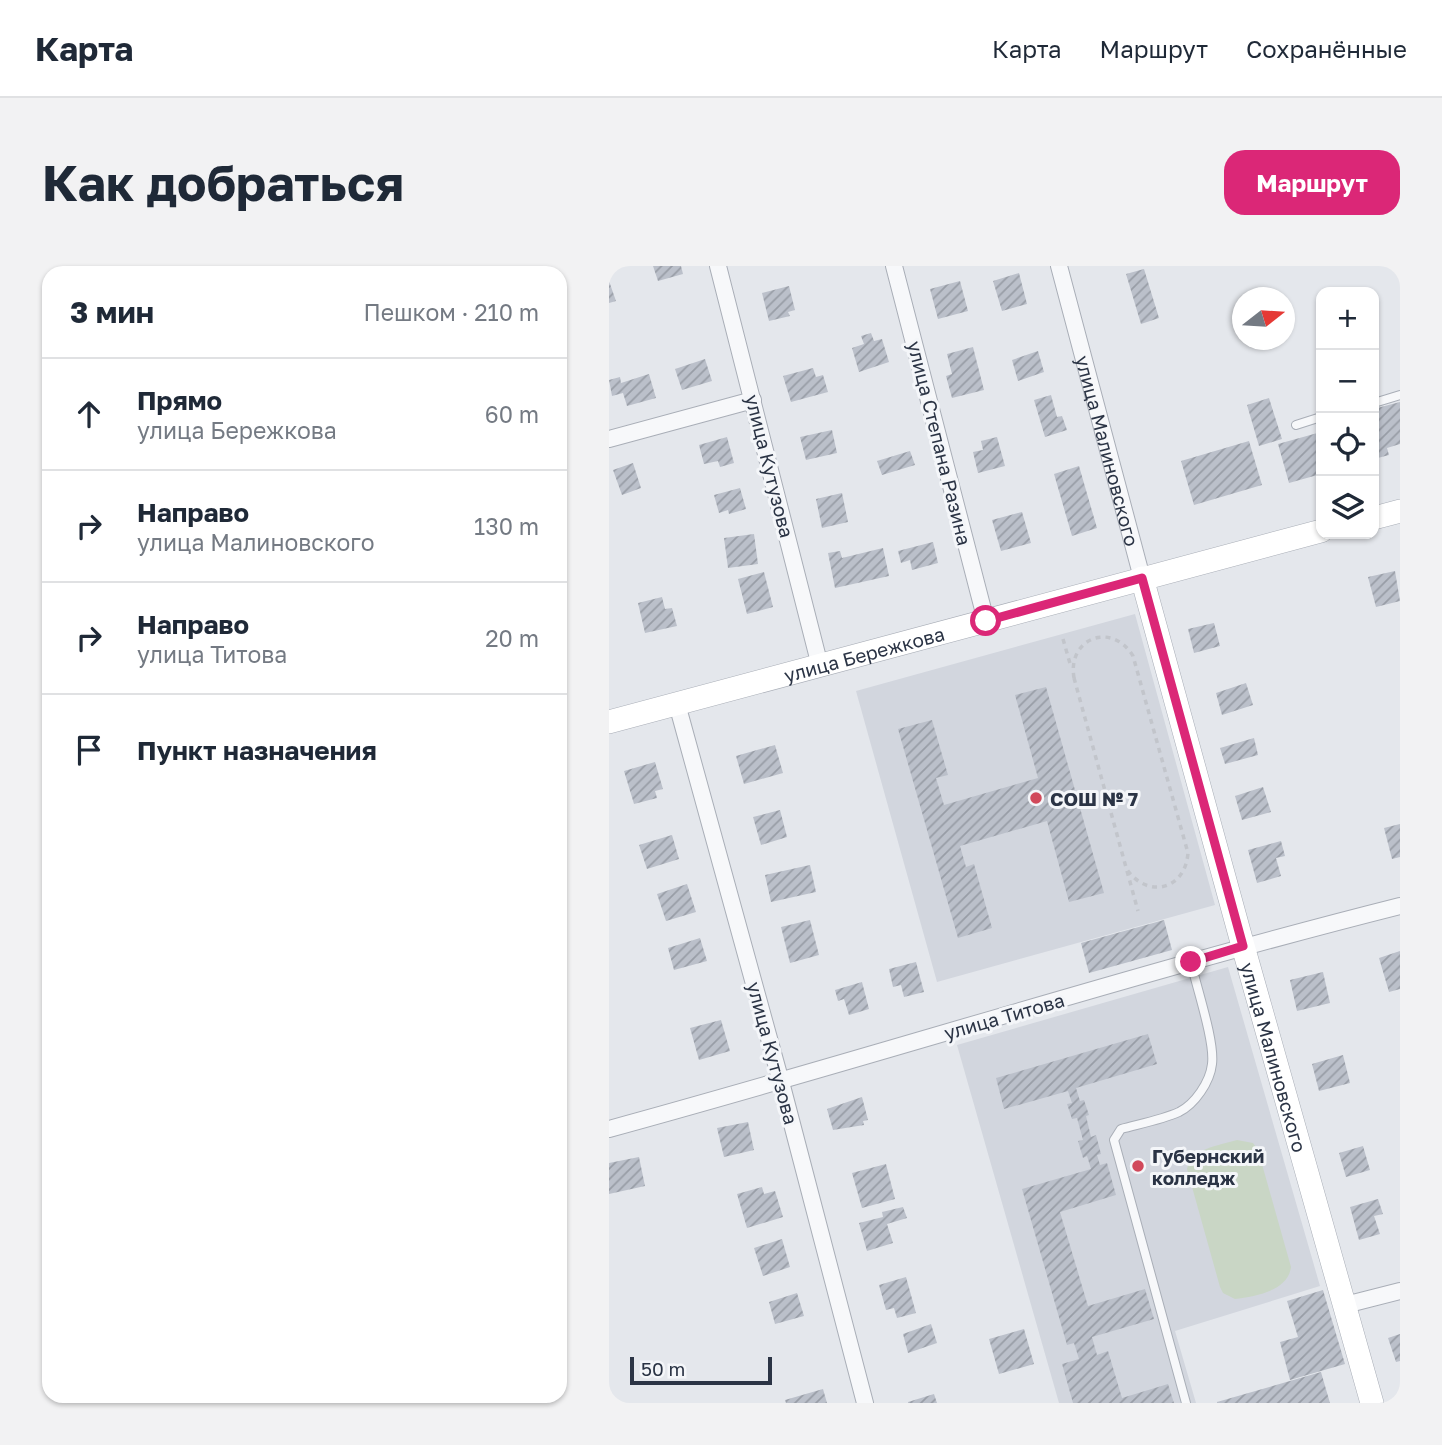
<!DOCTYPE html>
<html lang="ru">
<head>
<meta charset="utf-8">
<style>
	body { margin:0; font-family:"Golos Text",sans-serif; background:#f2f2f3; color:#1f2937 }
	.controls { position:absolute; right:21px; top:21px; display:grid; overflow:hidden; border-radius:14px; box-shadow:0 2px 5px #0004 }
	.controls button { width:63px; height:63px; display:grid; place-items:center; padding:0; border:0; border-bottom:2px solid #e0e1e3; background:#fff; color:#1f2937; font:35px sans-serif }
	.compass { position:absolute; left:623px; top:21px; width:63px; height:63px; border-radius:50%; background:#fff; box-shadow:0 2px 5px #0004; rotate:73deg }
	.scale { position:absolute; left:21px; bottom:18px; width:142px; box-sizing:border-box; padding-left:7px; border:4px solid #2b3445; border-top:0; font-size:19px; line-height:24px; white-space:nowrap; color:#2b3445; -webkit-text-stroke:5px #f4f6f9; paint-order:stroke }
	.stop { position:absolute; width:21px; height:21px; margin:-16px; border:5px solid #db2777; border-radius:50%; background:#fff }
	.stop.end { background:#db2777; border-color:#fff; box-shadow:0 2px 7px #0008 }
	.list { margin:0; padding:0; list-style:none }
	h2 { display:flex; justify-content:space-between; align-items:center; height:91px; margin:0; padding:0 28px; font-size:30px }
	h2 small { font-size:23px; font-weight:400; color:#747a83 }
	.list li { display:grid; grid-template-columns:46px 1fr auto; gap:21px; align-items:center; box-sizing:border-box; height:112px; padding:0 28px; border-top:2px solid #e0e1e3 }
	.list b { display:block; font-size:26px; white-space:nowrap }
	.list p { margin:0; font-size:23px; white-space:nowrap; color:#747a83 }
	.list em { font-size:23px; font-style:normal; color:#747a83 }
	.icon { flex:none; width:38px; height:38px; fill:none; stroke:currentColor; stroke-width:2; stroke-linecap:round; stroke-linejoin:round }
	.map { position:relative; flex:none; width:791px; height:1137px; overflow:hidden; border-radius:21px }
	header { display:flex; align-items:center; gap:42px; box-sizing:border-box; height:98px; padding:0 35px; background:#fff; border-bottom:2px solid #e0e1e3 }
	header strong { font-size:33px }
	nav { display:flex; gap:38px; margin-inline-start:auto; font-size:24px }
	.intro { display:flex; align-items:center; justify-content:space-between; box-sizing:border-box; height:168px; padding:0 42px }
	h1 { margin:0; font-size:49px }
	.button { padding:18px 32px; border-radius:21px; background:#db2777; color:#fff; font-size:24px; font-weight:700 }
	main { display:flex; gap:42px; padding:0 42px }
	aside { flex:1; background:#fff; border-radius:21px; box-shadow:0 2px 5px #0004 }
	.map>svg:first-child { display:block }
	.built { fill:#d2d6de }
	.pitch { fill:#c9d6c5 }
	.building { fill:url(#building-hatch) }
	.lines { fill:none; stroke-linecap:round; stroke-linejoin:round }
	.lane-casing { stroke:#a9aeb7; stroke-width:10 }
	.street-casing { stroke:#a9aeb7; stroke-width:18 }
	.secondary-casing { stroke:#a9aeb7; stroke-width:24 }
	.path { stroke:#c2c5cb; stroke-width:3.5; stroke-dasharray:5 5; stroke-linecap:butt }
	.lane { stroke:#f7f8fa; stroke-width:8 }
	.street { stroke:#f7f8fa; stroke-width:16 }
	.secondary { stroke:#fff; stroke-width:23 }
	.route { stroke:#db2777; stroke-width:9 }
	.poi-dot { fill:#d1495b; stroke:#f4f6f9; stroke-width:2.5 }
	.labels { text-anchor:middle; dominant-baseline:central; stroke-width:6; stroke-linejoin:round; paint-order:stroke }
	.street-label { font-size:19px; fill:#2b3445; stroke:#f4f6f9 }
	.poi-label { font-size:19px; font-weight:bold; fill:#2b3445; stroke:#f4f6f9; text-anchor:start }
</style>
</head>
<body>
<header>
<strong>Карта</strong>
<nav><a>Карта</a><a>Маршрут</a><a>Сохранённые</a></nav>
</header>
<div class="intro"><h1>Как добраться</h1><a class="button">Маршрут</a></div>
<main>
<aside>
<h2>3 мин<small>Пешком · 210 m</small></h2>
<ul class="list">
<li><svg class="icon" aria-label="ahead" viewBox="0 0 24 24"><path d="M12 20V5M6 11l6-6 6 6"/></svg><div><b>Прямо</b><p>улица Бережкова</p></div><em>60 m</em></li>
<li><svg class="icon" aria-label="right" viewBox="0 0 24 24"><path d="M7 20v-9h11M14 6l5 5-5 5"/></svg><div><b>Направо</b><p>улица Малиновского</p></div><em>130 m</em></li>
<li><svg class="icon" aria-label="right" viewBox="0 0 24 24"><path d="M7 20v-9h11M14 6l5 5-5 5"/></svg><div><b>Направо</b><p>улица Титова</p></div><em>20 m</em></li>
<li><svg class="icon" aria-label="arrive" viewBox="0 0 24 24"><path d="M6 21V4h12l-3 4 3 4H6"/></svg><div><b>Пункт назначения</b></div></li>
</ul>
</aside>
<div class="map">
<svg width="791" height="1137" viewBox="0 0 791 1137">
	<defs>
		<pattern id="building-hatch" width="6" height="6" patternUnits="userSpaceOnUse" patternTransform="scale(1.75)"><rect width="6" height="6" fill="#bbc0ca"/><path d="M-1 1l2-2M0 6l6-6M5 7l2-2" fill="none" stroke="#989da6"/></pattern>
	</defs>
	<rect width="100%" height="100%" fill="#e4e7ec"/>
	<path class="built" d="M526 348 606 639 328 716 247 425Z
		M619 701 711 1020 566 1065 587 1137H450L348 779Z"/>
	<path class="pitch" d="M628 874 644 877 649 884 682 1001C679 1025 647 1030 626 1033L614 1027 611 1021 578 903C582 882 609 880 628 874Z"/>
	<path class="building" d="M44 0H72L74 8 49 15Z
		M535 3 550 52 532 58 517 8Z
		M410 7 418 38 393 45 384 15Z
		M0 15 7 35 0 37Z
		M351 15 359 45 329 53 321 23Z
		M180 20 186 44 179 46 181 50 160 55 153 27Z
		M262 67 265 75 273 73 280 96 250 106 243 82 255 78 252 70Z
		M364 81 375 124 343 132 337 110 343 108 338 88Z
		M429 85 435 106 409 115 403 94Z
		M96 93 103 115 73 124 66 103Z
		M204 102 207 111 214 109 219 126 182 136 174 110Z
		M40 108 47 132 18 140 14 127 3 130 0 114 11 111 12 117Z
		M442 129 448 151 453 150 458 164 436 171 425 134Z
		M660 132 673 173 650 180 638 139Z
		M791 136V178L778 182 780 189 765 193V152L770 150 768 142Z
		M223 164 228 187 197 194 191 171Z
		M712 166V208L680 217 669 178Z
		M118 171 125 197 111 201 109 195 95 198 90 179Z
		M388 171 396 200 369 207 364 186 374 184 372 175Z
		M640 175 653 219 585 239 572 195Z
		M301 185 306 199 273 209 268 195Z
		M24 197 32 222 13 229 4 204Z
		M470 200 488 262 463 270 445 208Z
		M131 222 137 243 120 248 119 244 110 247 105 229Z
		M233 227 239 256 213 262 207 233Z
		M413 246 422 277 392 285 383 254Z
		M145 268 149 298 119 302 115 272Z
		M324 276 329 297 303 304 301 294 292 297 289 285Z
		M274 282 280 310 226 322 219 287 231 285 233 292Z
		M786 305 791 335 767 341 759 311Z
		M155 306 164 341 138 348 129 313Z
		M53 331 56 343 63 342 68 360 36 367 29 337Z
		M605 357 611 380 585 387 579 363Z
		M637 417 644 439 613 449 607 427Z
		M437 421 495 627 460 636 438 555 351 580 357 601 365 598 383 662 349 672 289 463 323 454 339 509 327 512 335 539 429 512 406 429Z
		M645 472 649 489 616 498 611 482Z
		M166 479 174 507 135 518 127 490Z
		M46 496 54 523 46 525 48 532 25 538 15 505Z
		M654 521 662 546 633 554 626 530Z
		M171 544 178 571 152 579 144 551Z
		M791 558V591L783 593 775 562Z
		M63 569 70 593 38 603 30 579Z
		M672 575 676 590 667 592 672 610 648 617 639 584Z
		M201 599 207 626 162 636 156 609Z
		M78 618 87 646 57 655 48 628Z
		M201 654 210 689 181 697 172 661Z
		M555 654 563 684 480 707 472 677Z
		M91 672 98 695 65 704 59 682Z
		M791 685V723L780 726 770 692Z
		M307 696 315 726 295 731 292 719 284 721 280 703Z
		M714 706 721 737 688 745 681 714Z
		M253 716 260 743 240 749 235 733 229 735 226 724Z
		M112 754 121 785 90 794 81 762Z
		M539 768 548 798 467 822 471 835 475 834 480 849 477 850 482 871 487 869 492 888 488 889 491 899 498 897 507 929 451 946 479 1040 536 1023 545 1053 483 1071 488 1089 499 1085 513 1132 559 1118 565 1137H464L453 1098 470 1093 465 1077 458 1079 413 923 482 903 478 890 474 892 469 875 474 874 468 852 463 853 458 838 463 837 459 825 395 843 387 812Z
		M734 789 741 817 710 825 703 798Z
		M253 831 259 854 254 855 255 859 224 864 218 843Z
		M139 856 145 884 115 891 108 862Z
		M754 880 761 904 737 911 730 887Z
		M30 891 36 920 0 928V897Z
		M277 898 286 933 253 942 243 907Z
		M153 921 155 928 166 925 174 951 138 962 128 928Z
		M769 933 774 948 765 950 771 968 750 974 741 941Z
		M294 941 298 952 278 958 284 977 258 985 250 957 274 951 273 946Z
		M173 973 181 1001 154 1010 145 982Z
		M297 1011 307 1047 288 1052 285 1042 277 1044 270 1019Z
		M714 1024 736 1098 681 1114 671 1076 689 1071 678 1035Z
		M188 1027 195 1050 166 1058 160 1036Z
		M322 1058 328 1077 299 1087 294 1068Z
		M415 1063 425 1098 390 1108 380 1073Z
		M791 1068V1095L787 1096 779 1072Z
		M712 1106 721 1137H608V1136Z
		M214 1123 218 1137H177L176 1134Z
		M325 1128 328 1137H299V1136Z"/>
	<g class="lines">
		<g class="lane-casing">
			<path id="lane" d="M765 137 791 129
				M687 159 712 151
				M577 1137 505 874 512 863C530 858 552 854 570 846 586 838 601 816 603 798 606 775 587 720 582 696"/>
		</g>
		<g class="street-casing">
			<g id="street">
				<path d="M109 0 211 400"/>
				<path d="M285 0 377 355"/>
				<path id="s1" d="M450 0 533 312"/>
				<path d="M0 173 144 134"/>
				<path d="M68 438 172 816 256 1137"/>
				<path d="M0 863C264 791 525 707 791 640"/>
				<path d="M736 1039 791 1025"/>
			</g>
		</g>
		<g class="secondary-casing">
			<g id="secondary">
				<path d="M765 252 791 245"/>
				<path id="s2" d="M533 312 634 680 763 1137"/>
				<path id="s3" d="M0 456 712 265"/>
			</g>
		</g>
		<path class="path" d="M454 373 462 401
			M465 412C458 372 503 355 524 390L579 587C576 625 537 633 517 602
			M465 412 529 645"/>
		<use href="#lane" class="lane"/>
		<use href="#street" class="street"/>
		<use href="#secondary" class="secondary"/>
	</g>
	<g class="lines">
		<path class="route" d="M377 355 533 312 634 680 582 696"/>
	</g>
	<g class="poi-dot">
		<circle cx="427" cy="532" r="7"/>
		<circle cx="529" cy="900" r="7"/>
	</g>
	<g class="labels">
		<g class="street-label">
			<text transform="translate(331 177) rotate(76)">улица Степана Разина</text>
			<text stroke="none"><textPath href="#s1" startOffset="191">улица Малиновского</textPath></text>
			<text transform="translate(161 200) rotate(76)">улица Кутузова</text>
			<text stroke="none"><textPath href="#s3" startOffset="264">улица Бережкова</textPath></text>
			<text transform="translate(395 750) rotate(-16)">улица Титова</text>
			<text transform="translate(164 787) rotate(75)">улица Кутузова</text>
			<text stroke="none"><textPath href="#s2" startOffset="497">улица Малиновского</textPath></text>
		</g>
		<g class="poi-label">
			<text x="441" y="532">СОШ № 7</text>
			<text x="543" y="889">Губернский<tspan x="543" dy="22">колледж</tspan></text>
		</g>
	</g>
</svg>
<div class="controls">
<button>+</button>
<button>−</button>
<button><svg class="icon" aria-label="locate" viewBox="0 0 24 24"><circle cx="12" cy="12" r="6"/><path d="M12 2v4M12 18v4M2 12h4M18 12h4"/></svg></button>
<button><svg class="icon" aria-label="layers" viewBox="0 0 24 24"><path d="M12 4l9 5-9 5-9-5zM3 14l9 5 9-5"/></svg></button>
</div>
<svg class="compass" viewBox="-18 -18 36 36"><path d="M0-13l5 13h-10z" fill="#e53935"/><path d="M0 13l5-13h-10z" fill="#747a83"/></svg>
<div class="scale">50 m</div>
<div class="stop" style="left:377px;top:355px"></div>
<div class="stop end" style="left:582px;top:696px"></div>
</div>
</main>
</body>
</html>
